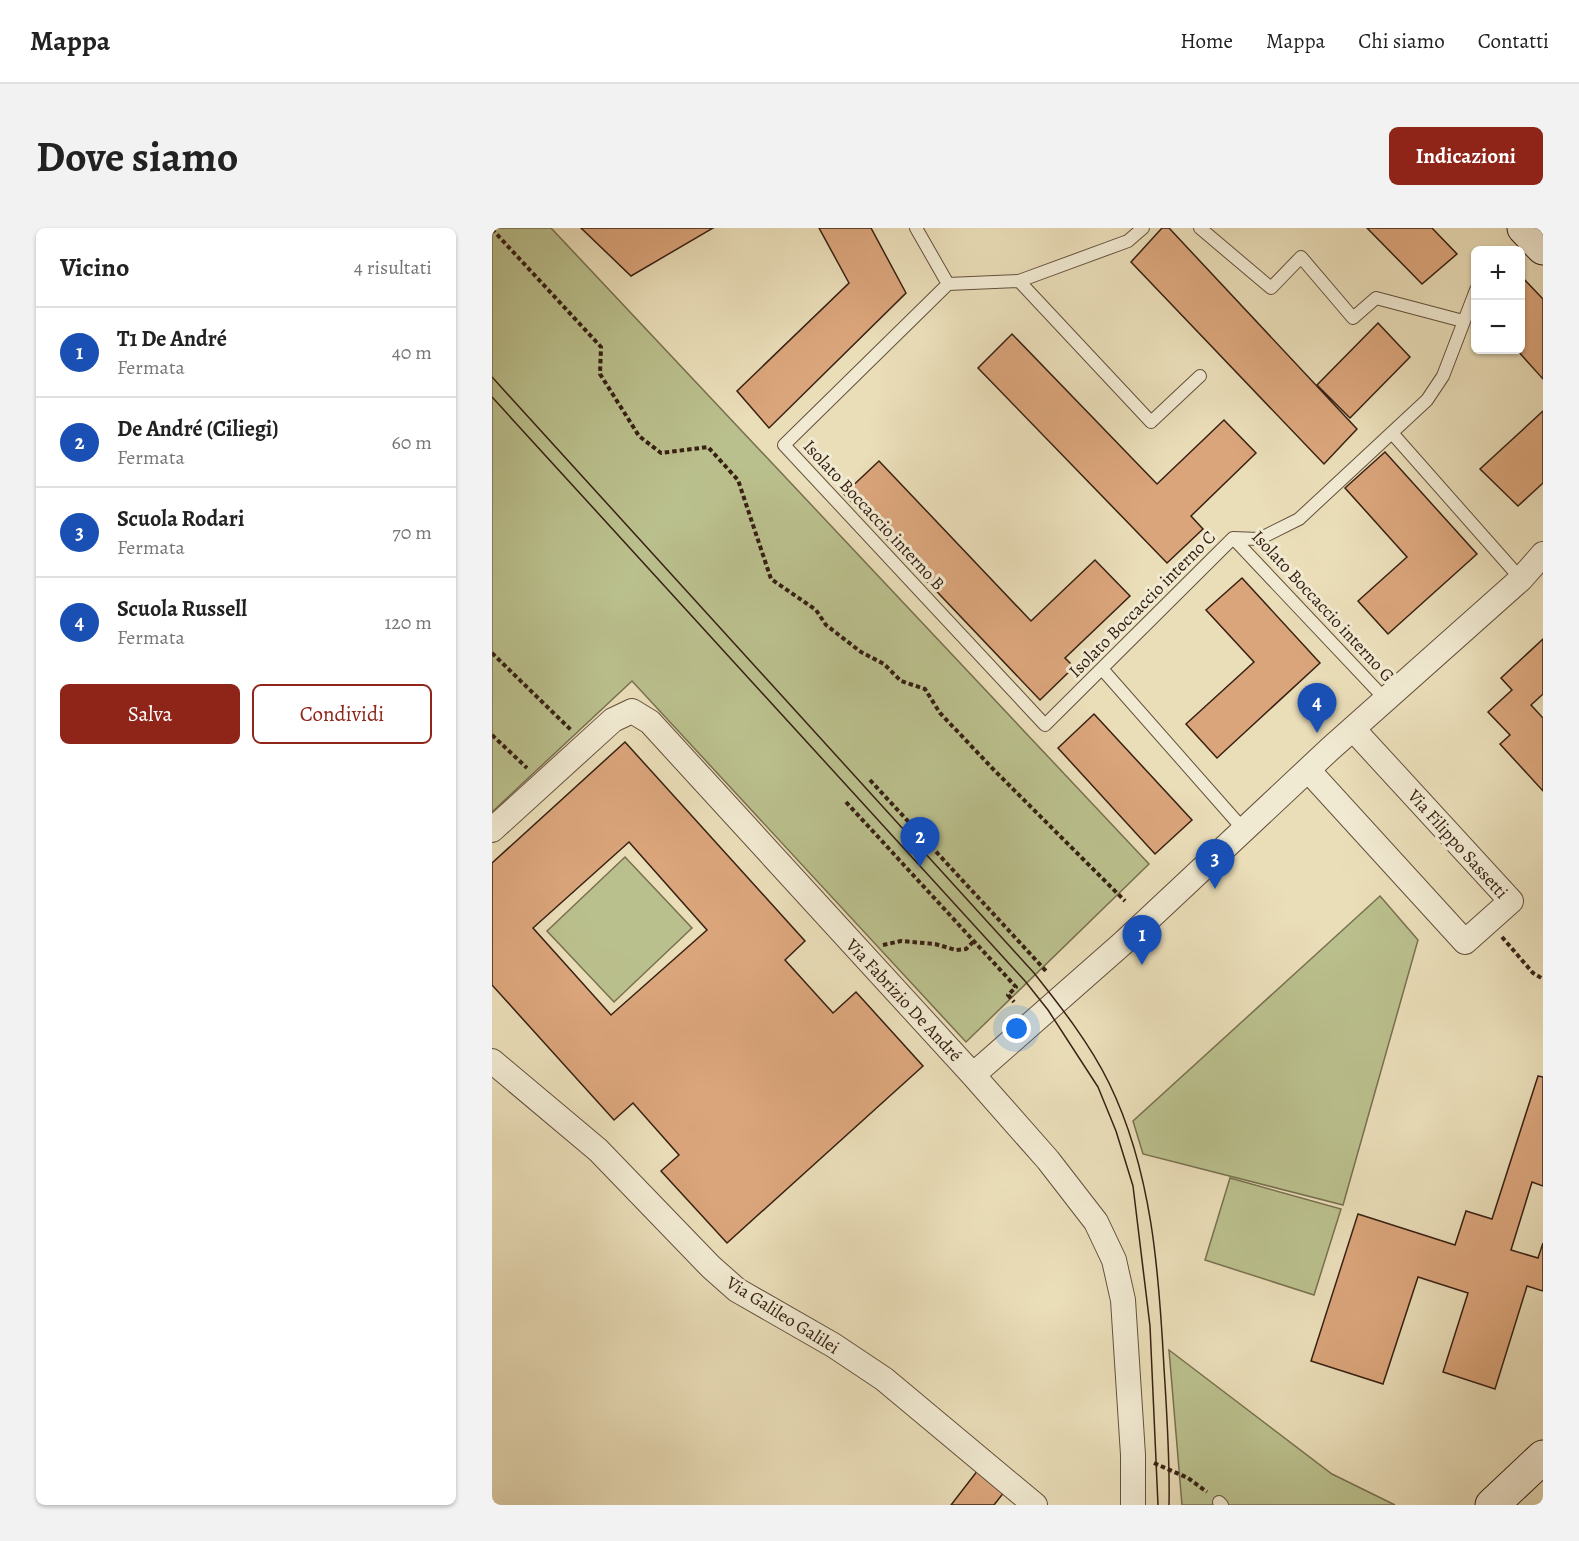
<!DOCTYPE html>
<html lang="it">
<head>
<meta charset="utf-8">
<style>
	body { margin:0; font-family:Alegreya,serif; background:#f2f2f2; color:#222 }
	.controls { position:absolute; right:18px; top:18px; display:grid; overflow:hidden; border-radius:9px; box-shadow:0 2px 4px #0004 }
	.controls button { width:54px; height:54px; display:grid; place-items:center; padding:0; border:0; border-bottom:2px solid #e0e0e0; background:#fff; color:#222; font:30px sans-serif }
	.you { position:absolute; left:525px; top:801px; width:21px; height:21px; margin:-15px; border:4px solid #fff; border-radius:50%; background:#1a73e8; box-shadow:0 0 0 9px #1a73e833 }
	.badge { display:grid; place-items:center; width:39px; height:39px; border-radius:50%; background:#8f2418; color:#fff; font-size:20px; font-weight:700 }
	.pin { position:absolute; translate:-50% -50px; filter:drop-shadow(0 2px 3px #0008) }
	.pin::after { content:''; position:absolute; top:32px; width:21px; height:18px; background:inherit; clip-path:polygon(0 0,100% 0,50% 100%) }
	.list { margin:0; padding:0; list-style:none }
	h2 { display:flex; justify-content:space-between; align-items:center; height:78px; margin:0; padding:0 24px; font-size:26px }
	h2 small { font-size:20px; font-weight:400; color:#767676 }
	.list li { display:grid; grid-template-columns:39px 1fr auto; gap:18px; align-items:center; box-sizing:border-box; height:90px; padding:0 24px; border-top:2px solid #e0e0e0 }
	.list b { display:block; font-size:22px; white-space:nowrap }
	.list p { margin:0; font-size:20px; white-space:nowrap; color:#767676 }
	.list em { font-size:20px; font-style:normal; color:#767676 }
	.actions { display:flex; gap:12px; padding:18px 24px }
	.actions a { flex:1; padding:14px 0; border:2px solid #8f2418; border-radius:9px; text-align:center; font-size:21px; color:#8f2418 }
	.actions .main { background:#8f2418; color:#fff }
	.map { position:relative; flex:none; width:1051px; height:1277px; overflow:hidden; border-radius:9px }
	header { display:flex; align-items:center; gap:36px; box-sizing:border-box; height:84px; padding:0 30px; background:#fff; border-bottom:2px solid #e0e0e0 }
	header strong { font-size:28px }
	nav { display:flex; gap:33px; margin-inline-start:auto; font-size:21px }
	.intro { display:flex; align-items:center; justify-content:space-between; box-sizing:border-box; height:144px; padding:0 36px }
	h1 { margin:0; font-size:42px }
	.button { padding:15px 27px; border-radius:9px; background:#8f2418; color:#fff; font-size:21px; font-weight:700 }
	main { display:flex; gap:36px; padding:0 36px }
	aside { flex:1; background:#fff; border-radius:9px; box-shadow:0 2px 4px #0004 }
	.map>svg:first-child { display:block }
	.green { fill:#bac08d; stroke:#787050; stroke-width:1.5 }
	.building { fill:#dba57b; stroke:#372013; stroke-width:1.5; fill-rule:evenodd }
	.lines { fill:none; stroke-linecap:round; stroke-linejoin:round }
	.lane-casing { stroke:#64503c; stroke-width:14 }
	.street-casing { stroke:#64503c; stroke-width:26 }
	.secondary-casing { stroke:#372013; stroke-width:35 }
	.path { stroke:#372013; stroke-width:4; stroke-dasharray:4.5 3; stroke-linecap:butt }
	.lane { stroke:#f1ead2; stroke-width:12 }
	.street { stroke:#f1ead2; stroke-width:24 }
	.secondary { stroke:#f1ead2; stroke-width:33 }
	.tram { stroke:#372013; stroke-width:1.5 }
	.labels { text-anchor:middle; dominant-baseline:central; stroke-width:6; stroke-linejoin:round; paint-order:stroke }
	.street-label { font-size:18px; fill:#372013; stroke:#f1ead2 }
</style>
</head>
<body>
<header>
<strong>Mappa</strong>
<nav><a>Home</a><a>Mappa</a><a>Chi siamo</a><a>Contatti</a></nav>
</header>
<div class="intro"><h1>Dove siamo</h1><a class="button">Indicazioni</a></div>
<main>
<aside>
<h2>Vicino<small>4 risultati</small></h2>
<ul class="list">
<li><span class="badge" style="background:#1a4fb4">1</span><div><b>T1 De André</b><p>Fermata</p></div><em>40 m</em></li>
<li><span class="badge" style="background:#1a4fb4">2</span><div><b>De André (Ciliegi)</b><p>Fermata</p></div><em>60 m</em></li>
<li><span class="badge" style="background:#1a4fb4">3</span><div><b>Scuola Rodari</b><p>Fermata</p></div><em>70 m</em></li>
<li><span class="badge" style="background:#1a4fb4">4</span><div><b>Scuola Russell</b><p>Fermata</p></div><em>120 m</em></li>
</ul>
<div class="actions"><a class="main">Salva</a><a>Condividi</a></div>
</aside>
<div class="map">
<svg width="1051" height="1277" viewBox="0 0 1051 1277">
	<rect width="100%" height="100%" fill="#eadeb9"/>
	<filter id="stains"><feTurbulence type="fractalNoise" baseFrequency=".00333" numOctaves="4"/><feColorMatrix values="0 0 0 0 .2 0 0 0 0 .09 0 0 0 0 .02 0 0 0 .5 -.17"/></filter>
	<radialGradient id="worn" r=".72"><stop offset=".6" stop-color="#630" stop-opacity="0"/><stop offset="1" stop-color="#630" stop-opacity=".3"/></radialGradient>
	<path class="green" d="M0 0H59L657 636 474 814 140 453 0 584Z
		M133 629 200 700 122 774 55 703Z
		M888 668 926 712 851 977 651 926 641 893Z
		M738 950 849 981 822 1067 713 1032Z
		M677 1122 840 1246 903 1277H690Z"/>
	<path class="building" d="M89 0H221L139 48Z
		M327 0H379L414 65 277 200 245 163 357 55Z
		M670 0H677L865 201 832 236 639 34Z
		M875 0H940L965 26 930 56Z
		M1028 47 1051 71V151L1025 122H1028Z
		M886 95 918 129 858 190 825 157Z
		M520 106 665 256 732 192 764 225 699 288 711 301 675 335 486 140Z
		M1051 183V255L1026 278 988 241Z
		M893 224 985 326 896 406 866 373 915 329 853 260Z
		M387 233 539 393 603 332 638 368 573 430 582 439 548 472 352 266Z
		M750 350 828 435 725 530 694 496 762 434 714 382Z
		M1051 411V466L1039 477 1051 490V563L1008 516 1018 507 996 484 1020 462 1009 450Z
		M602 486 700 592 663 626 566 520Z
		M133 514 313 713 293 732 341 785 364 764 431 838 235 1015 169 943 187 927 141 875 122 892 0 757V635ZM137 614 215 702 119 787 41 700Z
		M1046 848 1051 849V958L1040 954 1019 1022 1046 1030 1051 1015V1063L1035 1058 1003 1161 951 1144 976 1065 926 1049 891 1156 819 1133 866 986 963 1017 974 983 1000 991Z
		M486 1242 513 1263 502 1277H459Z"/>
	<g class="lines">
		<g class="lane-casing">
			<path id="lane" d="M424 0 456 56 527 53 636 13 651 0
				M708 0 779 60 809 29 861 90 884 70 971 93
				M527 53 659 194 708 148
				M456 56 292 217 553 497 741 310 767 311 807 291 935 172 951 148 984 62
				M900 205 1029 351
				M741 310 894 472
				M611 442 752 602
				M727 1274 730 1277"/>
		</g>
		<g class="street-casing">
			<path id="street" d="M816 542 973 714 1019 673 861 501
				M0 602 121 492 140 483 158 494 481 847 556 932 604 994 622 1032 631 1072 641 1227V1277
				M0 833 106 922 219 1039 245 1062 341 1117 392 1151 543 1277
				M481 847 631 715 838 521 1029 351 1051 326"/>
		</g>
		<g class="secondary-casing">
			<path id="secondary" d="M1032 0 1051 20
				M1000 1277 1051 1229"/>
		</g>
		<path class="path" d="M0 1 109 119 108 146 147 208 169 225 216 219 246 252 279 351 324 382 334 397 369 424 392 436 409 453 433 461 448 485 502 542 633 673
			M0 425 79 502
			M0 507 35 540
			M378 552 554 743
			M354 574 524 759 516 767 522 774
			M1010 709 1041 745 1051 751
			M391 717 409 713 443 716 464 722 474 721 482 713
			M662 1235 696 1250 715 1264"/>
		<use href="#lane" class="lane"/>
		<use href="#street" class="street"/>
		<use href="#secondary" class="secondary"/>
		<path class="tram" d="M0 149 542 745C569 779 598 816 617 855 660 943 667 1044 672 1140 675 1186 678 1231 677 1277
			M0 169 533 753 556 782 606 859 624 903 641 958 658 1098 666 1277"/>
	</g>
	<g class="labels">
		<g class="street-label">
			<text transform="translate(382 287) rotate(47)">Isolato Boccaccio interno B</text>
			<text transform="translate(650 376) rotate(-45)">Isolato Boccaccio interno C</text>
			<text transform="translate(831 378) rotate(47)">Isolato Boccaccio interno G</text>
			<text transform="translate(966 616) rotate(48)">Via Filippo Sassetti</text>
			<text transform="translate(412 772) rotate(47)">Via Fabrizio De André</text>
			<text transform="translate(291 1087) rotate(32)">Via Galileo Galilei</text>
		</g>
	</g>
	<rect width="100%" height="100%" filter="url(#stains)"/>
	<rect width="100%" height="100%" fill="url(#worn)"/>
</svg>
<div class="controls">
<button>+</button>
<button>−</button>
</div>
<div class="you"></div>
<div class="pin badge" style="left:650px;top:737px;background:#1a4fb4">1</div>
<div class="pin badge" style="left:428px;top:639px;background:#1a4fb4">2</div>
<div class="pin badge" style="left:723px;top:661px;background:#1a4fb4">3</div>
<div class="pin badge" style="left:825px;top:505px;background:#1a4fb4">4</div>
</div>
</main>
</body>
</html>
